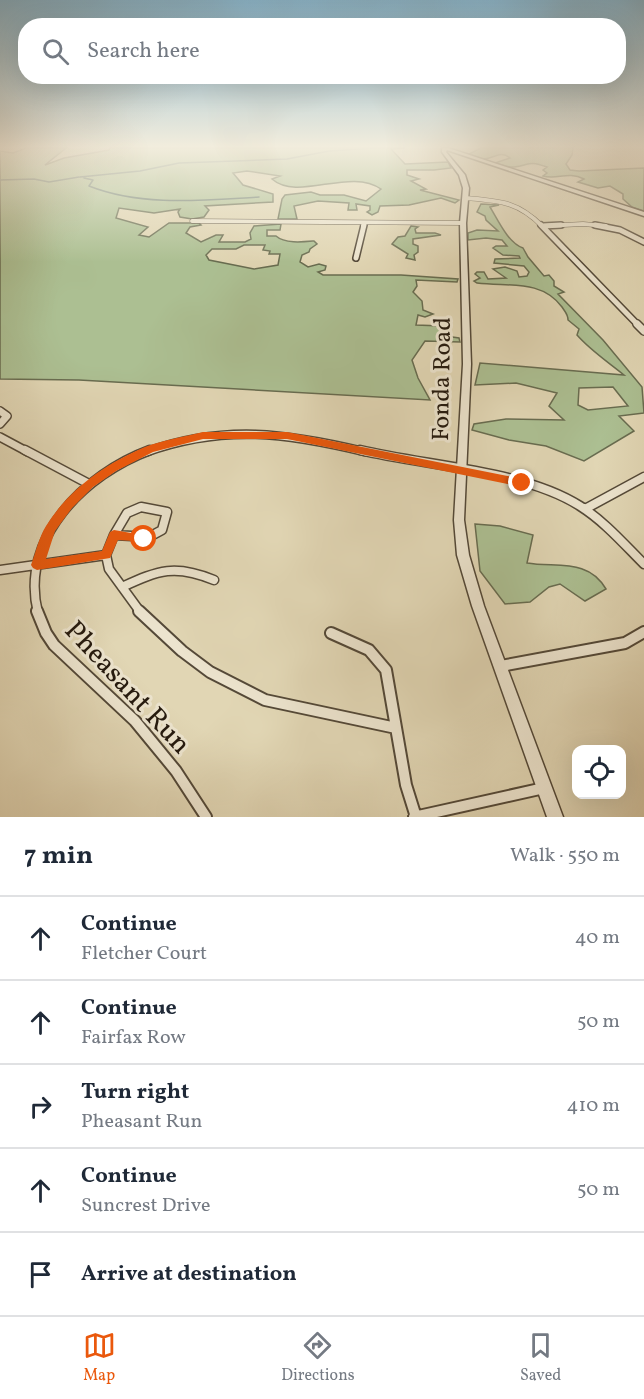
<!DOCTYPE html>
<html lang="en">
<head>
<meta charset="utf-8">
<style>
	body { margin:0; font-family:Vollkorn,serif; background:#f6f6f7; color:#1f2937 }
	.controls { position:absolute; right:18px; bottom:18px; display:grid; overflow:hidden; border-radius:12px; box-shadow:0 6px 24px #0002 }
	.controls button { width:54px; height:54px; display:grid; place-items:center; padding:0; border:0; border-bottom:2px solid #e0e1e3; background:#fff; color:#1f2937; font:30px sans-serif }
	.stop { position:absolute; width:18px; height:18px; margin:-14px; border:4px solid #ea580c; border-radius:50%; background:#fff }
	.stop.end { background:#ea580c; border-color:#fff; box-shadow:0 2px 6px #0008 }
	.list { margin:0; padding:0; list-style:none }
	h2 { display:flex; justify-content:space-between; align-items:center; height:78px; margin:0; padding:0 24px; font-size:26px }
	h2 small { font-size:20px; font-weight:400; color:#747a83 }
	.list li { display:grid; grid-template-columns:39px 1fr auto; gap:18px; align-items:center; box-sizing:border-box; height:84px; padding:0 24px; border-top:2px solid #e0e1e3 }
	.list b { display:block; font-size:22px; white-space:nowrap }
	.list p { margin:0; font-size:20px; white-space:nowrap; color:#747a83 }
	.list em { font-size:20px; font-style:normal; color:#747a83 }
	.icon { flex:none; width:33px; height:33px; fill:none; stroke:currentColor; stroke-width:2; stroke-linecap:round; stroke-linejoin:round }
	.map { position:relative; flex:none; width:644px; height:817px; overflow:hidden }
	.search { position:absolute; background:#fff; box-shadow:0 6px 24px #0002; left:18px; right:18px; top:18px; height:66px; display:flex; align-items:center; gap:15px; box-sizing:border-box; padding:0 21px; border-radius:24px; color:#747a83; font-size:22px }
	.sheet { height:498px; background:#fff }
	nav { display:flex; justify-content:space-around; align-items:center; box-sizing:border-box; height:84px; border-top:2px solid #e0e1e3; background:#fff; font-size:16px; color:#747a83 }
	nav a { display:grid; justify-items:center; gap:3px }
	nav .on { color:#ea580c }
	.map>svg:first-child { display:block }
	.green { fill:#acbf92; stroke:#686c50; stroke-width:1.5; fill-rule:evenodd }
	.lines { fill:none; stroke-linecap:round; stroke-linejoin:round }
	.stream { stroke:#68796d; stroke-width:1.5 }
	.minor-far4-casing { stroke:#544938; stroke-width:5 }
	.minor-far3-casing { stroke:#544938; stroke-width:8 }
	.minor-far2-casing { stroke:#544938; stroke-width:10 }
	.minor-far1-casing { stroke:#544938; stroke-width:11 }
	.minor-casing { stroke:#544938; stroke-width:14 }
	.tertiary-casing { stroke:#544938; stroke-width:3 }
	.minor-far4 { stroke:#ece4ce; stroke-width:4 }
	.minor-far3 { stroke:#ece4ce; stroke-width:5 }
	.minor-far2 { stroke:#ece4ce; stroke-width:7 }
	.minor-far1 { stroke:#ece4ce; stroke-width:8 }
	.minor { stroke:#ece4ce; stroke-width:10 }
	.tertiary { fill:#ece4ce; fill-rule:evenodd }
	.route { fill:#ea580c }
	.labels { text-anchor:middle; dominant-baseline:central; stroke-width:6; stroke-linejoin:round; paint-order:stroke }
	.street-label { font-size:24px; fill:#251a0e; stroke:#ece4ce }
	.near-street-label { font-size:28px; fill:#251a0e; stroke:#ece4ce }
</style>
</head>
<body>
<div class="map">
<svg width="644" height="817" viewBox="0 0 644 817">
	<rect width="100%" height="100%" fill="#e1d6b4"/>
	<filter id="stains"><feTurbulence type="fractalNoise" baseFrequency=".00333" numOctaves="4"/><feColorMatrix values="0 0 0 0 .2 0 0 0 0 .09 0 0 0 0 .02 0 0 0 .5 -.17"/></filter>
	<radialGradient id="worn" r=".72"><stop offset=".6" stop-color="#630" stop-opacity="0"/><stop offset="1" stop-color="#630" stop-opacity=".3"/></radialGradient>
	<path class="green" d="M26 148H66L45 165 64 158 109 150 110 148H405L391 149 405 164 448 162 451 168 434 170H407V175L419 179 411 181 426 189 420 190 459 200 455 203 441 198 409 205 380 206 378 212 372 215 367 212 370 210V206L356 204 357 210H348L349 203 318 201 294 206 297 219H278L282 199 285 195 311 192 320 195H344L366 201 381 189C350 167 298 202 272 179L280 176 247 171 233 173 243 185 273 194V202L205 206 209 210 204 217 192 219 180 217 178 212 180 209 154 213 119 208 116 218 148 227 139 235 149 237 169 223H199L201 225 190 227 186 233 201 242 216 235H223L219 242H245L251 239 250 233 254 226 281 224 280 230H267V236H276C285 244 303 242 314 241L317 244 310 249 309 252 302 255 300 262 308 267 319 264 326 266 325 270 318 272 323 275H401L458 279 457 282 416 280 417 286 413 292 422 301 423 310 433 314 425 317 418 315 416 325 442 326 438 335 459 338 460 342 425 341 412 360 418 378 430 400 79 380 0 379V151L13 153ZM244 245H265L263 250 270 251 269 254H280L278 265 254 269 209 260 206 255 212 249H236Z
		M481 148H573L572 155 566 164 570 170 579 171 644 168V211L632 207 623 199V194L610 186 598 188 578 182 584 179C568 171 557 180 543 176L547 173 543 170 547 167C528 160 530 165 514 167 508 168 501 164 495 163L510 158C500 150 495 158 484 159 480 159 473 155 469 154Z
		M481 204 499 205 490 207C498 220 508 243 523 248L528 257 544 276 549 275 554 281V286L564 292 558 294 603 340 642 387 644 413 619 416 634 431 584 461 546 446 509 440 472 430 474 424 506 419 564 420 549 406 557 393 516 383 475 385 480 363 624 375C608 362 590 350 577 335L579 329 568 320C568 314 565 312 562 307 541 279 509 287 477 283L474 281 480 278 475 274 477 272H484L488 279 506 278 493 269 505 267 517 271 519 277 527 276 529 272 524 266 494 263 495 259 520 258 519 256 503 255 493 248 496 246H507L502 240 486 238 468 240V233L477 230 498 231 486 220 485 216 477 212ZM613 387 628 406 588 410 578 405 579 388Z
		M411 226 418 227 415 229 416 233H435L441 235 413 239V244L418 246V252L414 255 415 260 406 258 408 254 392 244 398 237 405 236Z
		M475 524 500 526 533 535 527 563C557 568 588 558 606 589L585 601 560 584 549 587 530 602 505 604 480 571Z"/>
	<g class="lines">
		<path class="stream" d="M80 177 140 171 179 163 287 159 329 151 374 148
			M84 178 93 180 89 186C142 207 204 200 259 197
			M0 180 34 179 49 182 79 177"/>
		<g class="minor-far4-casing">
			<path id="minor-far4" d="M465 198C499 201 517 201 542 226
				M192 221 463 223
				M363 226 364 223
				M543 226 583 224 606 226"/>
		</g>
		<g class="minor-far3-casing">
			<path id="minor-far3" d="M541 225 639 326
				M595 225 620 230 644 242
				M543 226 561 225
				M356 258 364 225"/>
		</g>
		<g class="minor-far2-casing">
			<path id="minor-far2" d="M637 324 644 331
				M0 411 7 416 0 424
				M0 437 28 452
				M146 452C224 424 287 433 366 452"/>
		</g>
		<g class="minor-far1-casing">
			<path id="minor-far1" d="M25 450 89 484
				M360 450C426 466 524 470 580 506 604 521 624 544 644 564
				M141 507 167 512 162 530 149 537 114 535 127 513Z
				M585 509 644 477
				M114 535 106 555 109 569 141 613
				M0 570 106 555
				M122 587C159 570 175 564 214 580
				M38 613C19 538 85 474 150 450"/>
		</g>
		<g class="minor-casing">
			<path id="minor" d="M37 611 46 633 54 645 135 721 176 771 206 817
				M139 611 182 651 210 672 265 700 396 728
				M331 633 369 650 386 670 406 785 416 817
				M501 666 625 643 644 632
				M414 817 544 788"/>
		</g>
		<g class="tertiary-casing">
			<path id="tertiary" d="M442 148H448L644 212V216L447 150 446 152 465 175 469 188 466 223 471 364 464 520 469 555 484 606 563 817H547L472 606 457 555 454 520 463 364 460 223 463 188 459 175 442 152Z"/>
		</g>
		<use href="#minor-far4" class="minor-far4"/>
		<use href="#minor-far3" class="minor-far3"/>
		<use href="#minor-far2" class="minor-far2"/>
		<use href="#minor-far1" class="minor-far1"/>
		<use href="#minor" class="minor"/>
		<use href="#tertiary" class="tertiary"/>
	</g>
	<linearGradient id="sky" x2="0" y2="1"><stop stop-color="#86b6d0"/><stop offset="0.56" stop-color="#f2eddd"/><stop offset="1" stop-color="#f2eddd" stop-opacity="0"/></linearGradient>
	<rect width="644" height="262" fill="url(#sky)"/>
	<path class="route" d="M203 432H287L522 479 527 483 522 487 287 439H203L153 452 116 471 93 487 72 508 55 531 46 559 102 551 110 532 114 530 148 536V542L118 540 110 558 37 570 33 568 31 565C36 552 39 537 46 526 69 489 105 464 145 447 163 440 184 437 203 432Z"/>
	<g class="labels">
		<g class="street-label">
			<text transform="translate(443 379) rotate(-89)">Fonda Road</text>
		</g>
		<g class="near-street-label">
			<text transform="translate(127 688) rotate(47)">Pheasant Run</text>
		</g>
	</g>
	<rect width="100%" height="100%" filter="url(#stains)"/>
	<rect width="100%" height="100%" fill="url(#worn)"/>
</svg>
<div class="controls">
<button><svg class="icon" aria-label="locate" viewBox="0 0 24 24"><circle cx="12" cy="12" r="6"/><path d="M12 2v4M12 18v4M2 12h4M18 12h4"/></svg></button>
</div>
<div class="stop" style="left:144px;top:539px"></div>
<div class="stop end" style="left:522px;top:483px"></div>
<div class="search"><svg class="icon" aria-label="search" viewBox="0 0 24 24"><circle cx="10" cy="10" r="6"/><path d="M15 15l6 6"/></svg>Search here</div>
</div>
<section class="sheet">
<h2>7 min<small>Walk · 550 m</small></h2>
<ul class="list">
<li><svg class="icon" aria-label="ahead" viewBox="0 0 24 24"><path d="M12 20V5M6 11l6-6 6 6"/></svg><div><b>Continue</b><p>Fletcher Court</p></div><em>40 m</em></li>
<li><svg class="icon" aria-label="ahead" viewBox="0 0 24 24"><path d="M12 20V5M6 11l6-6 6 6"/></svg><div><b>Continue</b><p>Fairfax Row</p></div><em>50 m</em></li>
<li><svg class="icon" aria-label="right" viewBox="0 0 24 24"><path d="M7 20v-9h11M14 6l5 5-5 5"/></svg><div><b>Turn right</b><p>Pheasant Run</p></div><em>410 m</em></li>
<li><svg class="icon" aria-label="ahead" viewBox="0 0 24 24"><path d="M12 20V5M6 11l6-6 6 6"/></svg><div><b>Continue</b><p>Suncrest Drive</p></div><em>50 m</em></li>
<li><svg class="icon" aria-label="arrive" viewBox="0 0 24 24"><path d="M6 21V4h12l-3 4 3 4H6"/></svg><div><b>Arrive at destination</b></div></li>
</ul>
</section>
<nav>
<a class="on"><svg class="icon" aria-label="map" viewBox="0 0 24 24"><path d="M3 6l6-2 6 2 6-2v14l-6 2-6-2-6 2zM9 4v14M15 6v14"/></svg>Map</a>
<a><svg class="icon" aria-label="directions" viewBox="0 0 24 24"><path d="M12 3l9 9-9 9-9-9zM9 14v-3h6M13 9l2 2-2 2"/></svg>Directions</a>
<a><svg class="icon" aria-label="saved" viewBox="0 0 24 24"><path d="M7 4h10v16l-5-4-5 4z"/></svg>Saved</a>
</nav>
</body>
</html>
